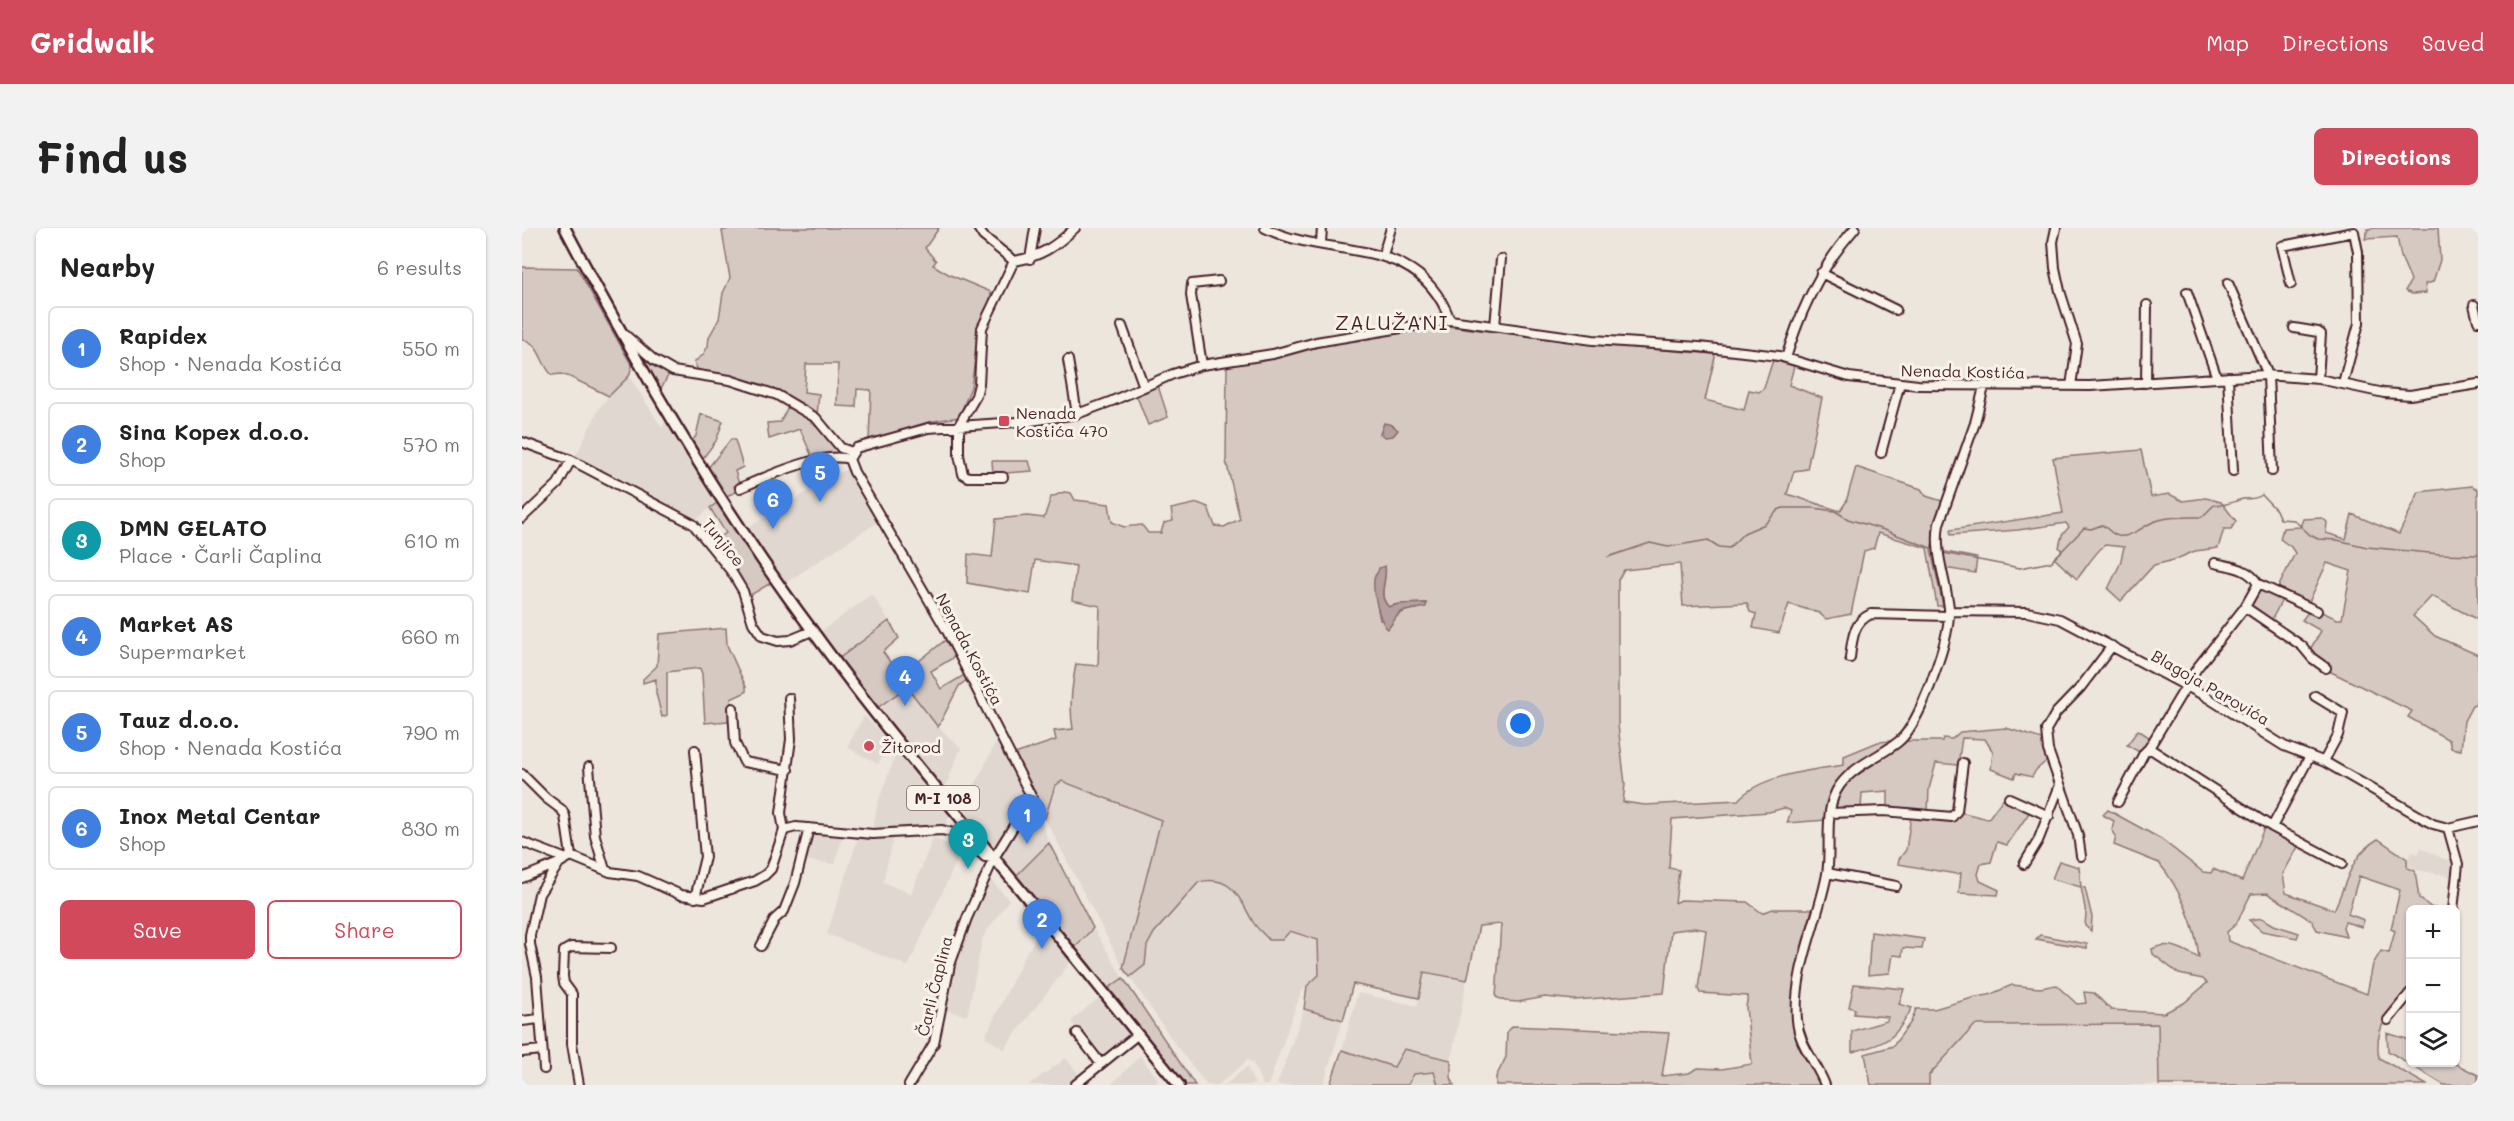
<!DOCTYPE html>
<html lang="en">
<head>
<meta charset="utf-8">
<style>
	body { margin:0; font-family:Mali,sans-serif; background:#f2f2f2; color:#222 }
	.controls { position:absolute; right:18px; bottom:18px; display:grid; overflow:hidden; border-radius:9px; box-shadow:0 2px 4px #0004 }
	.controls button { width:54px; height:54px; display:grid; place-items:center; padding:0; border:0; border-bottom:2px solid #e0e0e0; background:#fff; color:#222; font:30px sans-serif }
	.you { position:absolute; left:999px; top:496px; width:21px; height:21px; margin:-15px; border:4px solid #fff; border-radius:50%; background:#1a73e8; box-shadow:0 0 0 9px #1a73e833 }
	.badge { display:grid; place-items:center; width:39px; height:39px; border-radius:50%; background:#d1495b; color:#fff; font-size:20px; font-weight:700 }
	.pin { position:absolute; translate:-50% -50px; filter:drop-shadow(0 2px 3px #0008) }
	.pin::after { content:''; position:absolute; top:32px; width:21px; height:18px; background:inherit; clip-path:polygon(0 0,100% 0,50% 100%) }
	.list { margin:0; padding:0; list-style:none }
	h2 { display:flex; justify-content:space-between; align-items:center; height:78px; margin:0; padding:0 24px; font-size:26px }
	h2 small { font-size:20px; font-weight:400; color:#767676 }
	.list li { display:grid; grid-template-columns:39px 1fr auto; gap:18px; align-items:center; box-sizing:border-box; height:84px; margin:0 12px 12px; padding:0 12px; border:2px solid #e0e0e0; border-radius:9px }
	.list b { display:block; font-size:22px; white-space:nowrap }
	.list p { margin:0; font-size:20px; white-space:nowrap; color:#767676 }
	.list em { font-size:20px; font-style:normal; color:#767676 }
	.actions { display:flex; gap:12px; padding:18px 24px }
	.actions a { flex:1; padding:14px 0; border:2px solid #d1495b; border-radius:9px; text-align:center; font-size:21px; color:#d1495b }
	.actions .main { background:#d1495b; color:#fff }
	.icon { flex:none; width:33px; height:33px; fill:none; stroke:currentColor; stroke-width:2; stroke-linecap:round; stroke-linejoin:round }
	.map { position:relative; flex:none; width:1956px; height:857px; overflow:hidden; border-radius:9px }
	header { display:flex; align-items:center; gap:36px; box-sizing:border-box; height:84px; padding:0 30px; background:#d1495b; color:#fff }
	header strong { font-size:28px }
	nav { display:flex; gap:33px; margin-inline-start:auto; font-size:21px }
	.intro { display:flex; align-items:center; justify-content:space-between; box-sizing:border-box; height:144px; padding:0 36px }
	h1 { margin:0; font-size:42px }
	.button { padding:15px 27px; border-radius:9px; background:#d1495b; color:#fff; font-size:21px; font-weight:700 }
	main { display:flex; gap:36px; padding:0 36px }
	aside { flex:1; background:#fff; border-radius:9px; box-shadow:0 2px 4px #0004 }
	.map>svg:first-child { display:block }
	.built { fill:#e0d7d0 }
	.green { fill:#d5c9c2; stroke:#907476; stroke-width:1.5; fill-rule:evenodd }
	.water { fill:#b39f9d; stroke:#896c6f; stroke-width:1.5 }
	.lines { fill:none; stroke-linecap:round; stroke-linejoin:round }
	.stream { stroke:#896c6f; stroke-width:1.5 }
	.minor-casing { stroke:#4a1f2b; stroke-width:12 }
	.major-casing { stroke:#4a1f2b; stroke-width:14 }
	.minor { stroke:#f7f3e8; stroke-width:8 }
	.major { stroke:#f7f3e8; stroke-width:9 }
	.poi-dot { fill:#d1495b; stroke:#f7f3e8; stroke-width:2 }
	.labels { text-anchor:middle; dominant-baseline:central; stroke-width:6; stroke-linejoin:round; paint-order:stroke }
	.shield { fill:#f7f3e8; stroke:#7e5f64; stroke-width:1.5 }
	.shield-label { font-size:15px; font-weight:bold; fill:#4a1f2b }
	.street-label { font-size:16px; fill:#4a1f2b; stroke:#f7f3e8 }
	.poi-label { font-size:16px; fill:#4a1f2b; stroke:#f7f3e8; text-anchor:start }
	.quarter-label { font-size:20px; letter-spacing:1.5px; fill:#4a1f2b; stroke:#f7f3e8 }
</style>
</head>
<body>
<header>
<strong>Gridwalk</strong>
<nav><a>Map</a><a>Directions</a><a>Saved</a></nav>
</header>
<div class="intro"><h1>Find us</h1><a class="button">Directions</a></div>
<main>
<aside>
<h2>Nearby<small>6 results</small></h2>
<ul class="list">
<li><span class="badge" style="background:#3f7fe0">1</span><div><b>Rapidex</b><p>Shop · Nenada Kostića</p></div><em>550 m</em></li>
<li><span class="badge" style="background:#3f7fe0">2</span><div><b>Sina Kopex d.o.o.</b><p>Shop</p></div><em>570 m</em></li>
<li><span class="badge" style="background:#0f9aa8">3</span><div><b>DMN GELATO</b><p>Place · Čarli Čaplina</p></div><em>610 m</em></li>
<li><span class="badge" style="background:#3f7fe0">4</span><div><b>Market AS</b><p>Supermarket</p></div><em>660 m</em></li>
<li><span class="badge" style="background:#3f7fe0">5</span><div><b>Tauz d.o.o.</b><p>Shop · Nenada Kostića</p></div><em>790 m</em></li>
<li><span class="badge" style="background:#3f7fe0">6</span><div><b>Inox Metal Centar</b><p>Shop</p></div><em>830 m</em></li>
</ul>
<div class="actions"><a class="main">Save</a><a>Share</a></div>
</aside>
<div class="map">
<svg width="1956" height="857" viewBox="0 0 1956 857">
	<rect width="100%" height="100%" fill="#ece6dd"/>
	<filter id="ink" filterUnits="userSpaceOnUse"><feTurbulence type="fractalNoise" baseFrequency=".0167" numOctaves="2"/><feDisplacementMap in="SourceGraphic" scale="12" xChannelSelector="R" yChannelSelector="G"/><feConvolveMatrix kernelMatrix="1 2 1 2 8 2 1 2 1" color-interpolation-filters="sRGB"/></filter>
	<g filter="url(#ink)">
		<path class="built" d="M107 148 140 200 144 192 196 274 172 293 53 229 77 181 90 163Z
			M326 240 357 293 262 356 225 300Z
			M350 366 367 393 315 432 297 405Z
			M385 459 416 499 439 520 421 564 355 480Z
			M342 488 369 515 356 536 325 519Z
			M476 510 506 571 473 619 439 586Z
			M375 523 428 587 423 598 351 603 355 577Z
			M540 553 639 592 601 740 523 590 533 558Z
			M511 583H515L527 615 491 651 477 631 503 588Z
			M291 603 320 609 313 636 283 632Z
			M336 610 371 611 361 654 389 666 411 610 440 622 386 738 305 706Z
			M1899 620 1922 631 1931 632 1932 649 1885 640V631L1891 624 1896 626Z
			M468 651 487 672 461 709 445 788 424 782 436 725Z
			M687 651 704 656 720 671 732 697 768 703 796 712 797 747 779 764 746 857H741L731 835 726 832 696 857H685L655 819 608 749 623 737 625 718 632 705 677 654Z
			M571 700 601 750 587 760 553 720Z
			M522 701 549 733 482 821 463 809 505 723Z
			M902 744 945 752 929 832 882 821 873 839 820 822 836 765 895 778Z
			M579 768 612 808 579 833 549 793Z
			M782 781 821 792 801 857H755Z
			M1637 796V857H1407V847L1453 797Z
			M618 828 636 851 633 857H589Z
			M544 830 559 850 549 857H507Z
			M725 839 733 857H703Z
			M912 844 916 857H886L892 846Z"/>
		<path class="green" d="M209 0H417L403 20 414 33 411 37 428 47 469 64 468 73 458 97 449 159 437 189 406 194 347 213 349 162 335 161 334 179 315 178 316 136H284L282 164 297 166 295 188C285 181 275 173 264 167 238 153 205 147 177 144L172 134 181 127 186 118 187 109 197 91 201 65 208 50 200 3Z
			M1853 0H1916L1918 32 1911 54 1903 56 1904 65 1890 66 1883 63 1889 52 1879 29 1875 9 1843 11 1846 1Z
			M0 39 55 40 110 138 107 148 87 168 48 149 39 146 30 147C18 136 19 115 0 111Z
			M917 97 1079 117 1192 126 1193 129 1183 172 1222 182 1227 162 1237 164 1242 160 1251 132 1272 138 1267 157 1300 170 1285 241 1272 243 1265 266 1318 283 1324 274 1334 239 1399 261 1404 268 1420 273 1409 322 1421 378H1415L1405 320 1356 305 1352 320 1342 323 1329 386 1304 391 1297 385 1267 376 1257 405 1231 400 1234 386 1228 384 1225 375 1161 378 1158 336 1102 342 1096 352V497L1103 556 1101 574 1123 577 1216 572C1238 547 1291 542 1322 537V528L1356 514 1369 513C1351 526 1311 549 1306 572 1304 578 1304 585 1304 592L1265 595 1269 583 1262 580 1247 584 1150 591 1147 640 1157 642 1153 675 1159 672 1225 674 1240 685 1251 681H1290L1271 765C1270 785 1269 807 1280 825 1287 837 1294 844 1299 857H974V849L984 829 985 804 991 798 1147 805 1140 848 1167 845 1176 840 1200 841 1230 836 1224 779 1226 768 1178 765 1176 761 1184 702 1173 700 1149 703 1142 765 1053 772 1023 769 996 774 983 773 974 769 979 696 957 698 945 752 902 744 897 770 831 756 821 792 782 781 785 758 797 747 796 712 768 703 760 712H747C742 706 735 701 731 694 718 671 710 646 677 654L632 705 625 718 623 737 608 749 601 740 639 592 540 553 533 558 523 590 493 526 534 512 532 503 551 501C547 479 550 458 554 436L576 438 578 378 550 372 554 338 513 332 508 366 445 355 446 326 470 329 474 291 505 288 522 290 529 269 542 264 549 265 553 272 587 276 590 294 602 299 620 297 626 305H639L642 295 651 293 649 281 676 275 686 279 693 298 702 299 718 291 704 233 705 137 751 131 811 115ZM863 338C866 352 854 367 867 379L872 377 904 375 895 381 885 382 873 389 858 392C855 378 852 364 853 349Z
			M112 118 128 136 147 146 138 162Z
			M635 155 646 189 626 197 614 166Z
			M267 177 291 191 317 222 316 226 291 231 278 201 247 211 245 195 258 194Z
			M179 186 201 193 194 213 181 230 170 213 174 208Z
			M209 211 213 212 221 239 213 243 217 256 212 258 214 264 204 268 186 240Z
			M1619 222 1629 269 1647 266 1661 273 1684 270 1699 274 1714 293 1709 301H1702L1696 320 1673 323 1652 332 1632 337 1599 373 1586 361 1598 336 1602 319 1583 317C1572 325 1565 339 1555 351L1532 330 1540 323 1537 319 1540 307 1547 299 1544 295 1496 302 1429 307 1428 302 1541 285 1531 230Z
			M470 233H507L510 243 471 246Z
			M1950 258 1956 261V392L1910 368 1891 388 1913 408 1956 427V472L1954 477 1950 478 1942 493 1939 522 1929 520 1927 512 1886 489 1890 483 1807 443 1809 437 1787 423 1799 403 1780 392 1787 383 1795 388 1798 383 1815 391H1820L1829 343 1805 335 1786 376 1756 360 1773 325 1769 319 1758 311 1761 300 1778 299 1781 291 1800 290 1805 294 1804 305 1824 311 1830 286 1877 306 1897 264Z
			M196 274 252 353 227 368 219 350 190 315 204 305 188 280Z
			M1419 323 1455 330 1453 345 1422 340Z
			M1737 361 1761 370 1749 393 1728 378Z
			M367 393 377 410 361 424 378 448 426 410 434 428 409 443 419 461 444 446 446 451 437 458 416 499 385 459 355 480 315 432Z
			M204 400 205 417 224 459V464L209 471 206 493 183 495 180 446 178 440 145 444V487L140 489 134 465V451L121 455V451L135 438 137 406Z
			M1484 500 1520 511 1528 530 1514 542 1510 549 1494 545 1492 550 1469 541 1471 524 1463 511 1440 510 1436 537 1414 535 1407 561 1406 583 1366 581V563L1340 565 1339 581H1313V577L1323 556 1385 513H1420L1421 510 1430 511 1438 504Z
			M1616 502 1630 511 1619 525 1605 517Z
			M1483 568 1509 582 1485 617 1475 614 1469 634 1459 636 1456 646 1458 653 1477 662 1476 667 1437 665 1439 645 1434 646 1376 636 1377 631 1384 622 1389 588 1431 594 1438 584 1466 591Z
			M1586 582 1639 611 1681 644 1689 645 1691 641 1720 653 1743 598 1777 617 1761 646 1764 665 1812 682C1825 655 1828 627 1856 611L1885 631V640L1893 643 1897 670 1910 680H1929L1888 682V759C1869 779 1851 801 1857 830L1905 857H1637L1636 796 1453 797 1407 847V857H1349L1343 826 1371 818 1389 794 1394 781H1412L1454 769 1467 767 1490 757 1518 760 1534 757 1555 776 1564 775 1562 764 1572 765 1589 782 1642 785 1662 775 1685 755 1681 751 1657 746 1631 726 1630 721C1648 712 1662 722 1677 730 1674 697 1657 659 1637 635L1592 617 1594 608 1590 602 1592 593 1581 587ZM1837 648 1878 662 1869 701 1873 703 1867 725 1859 723 1851 736 1845 766 1706 713 1705 704 1714 696 1729 666 1745 665 1790 693 1795 702 1824 709 1821 699 1823 694 1840 699 1842 692 1826 686Z
			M527 615 571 700 553 720 491 651Z
			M1537 633 1557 639 1559 659 1563 660 1570 689 1569 703 1563 698 1564 685 1559 659 1530 651Z
			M1740 690 1752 697 1777 705 1775 710 1740 703 1727 692Z
			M1349 704 1402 711 1400 721 1381 720 1380 728 1371 727 1368 745 1346 747Z
			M1518 707 1565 716V720L1514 711Z
			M601 750 673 857H662L587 760Z
			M1332 756 1382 761 1377 776 1390 780C1371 814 1366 814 1330 824V803L1365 793 1366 789 1332 786 1333 781 1327 779Z
			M1865 805 1888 812V834L1932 835 1956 847V857H1922L1866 823Z
			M882 821 929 832V849L932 857H916L912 844 892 846 886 857H808L820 822 872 839Z"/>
		<path class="water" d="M862 195 870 197 876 202 871 208 863 209 858 206Z
			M863 338C866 352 854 368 867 379L877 376 904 375V379L878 384 866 401C857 395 849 357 853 348 855 345 857 343 857 340Z"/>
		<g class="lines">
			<path class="stream" d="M1421 325 1498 340 1529 334 1562 300 1569 301 1580 297C1586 300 1589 306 1596 308 1608 310 1619 300 1629 295 1644 288 1665 289 1680 289L1692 277C1704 278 1710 274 1721 271 1728 270 1733 272 1740 267L1754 282 1758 291 1772 292 1788 307 1796 311 1815 312 1845 319 1918 326 1956 327
				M1086 329 1128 315 1146 319 1186 312 1197 319 1207 320 1222 305 1243 296 1256 282 1261 280H1291L1313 283 1326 291 1362 302 1414 322"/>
			<g class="minor-casing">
				<path id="minor" d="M456 0 461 8 492 33
					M743 0C808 33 896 4 928 92
					M1534 0 1531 14 1533 40 1538 63 1555 116 1549 158
					M799 15 800 0
					M861 27 869 0
					M508 31 513 0
					M1299 45 1374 82
					M1706 55 1746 147 1750 243
					M1769 56 1760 18 1832 4 1836 24 1837 95 1821 155
					M1665 64 1695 150
					M1952 77 1956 93
					M600 98 622 159
					M973 98 979 31
					M1772 100 1796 104 1799 106 1796 151
					M101 105 132 132 151 143 208 152 255 167 294 190 319 220 330 224
					M1264 130C1278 83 1301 36 1333 0
					M546 132 555 186
					M680 137 669 67 670 56 697 53
					M1706 149 1711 243
					M1624 155 1625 77
					M0 214 49 232 171 296 209 343 221 363 231 395 240 408 256 413 268 412 290 403
					M1359 225 1378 155
					M481 249H446L441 246 437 227V197L454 168 457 156 460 100 492 33C518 29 534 18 553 0
					M218 260C244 249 300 223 327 231
					M0 290 36 256 49 232
					M1693 335C1710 339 1727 340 1736 356L1723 379 1675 440 1627 520 1750 599 1820 636
					M1736 356 1795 383
					M1723 379 1780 418 1790 430 1804 440
					M1427 383 1505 384 1538 391 1683 468 1762 518 1803 534 1911 596 1926 600 1956 593
					M1328 430C1330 412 1331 394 1349 386L1426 388
					M1793 468 1821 485 1816 507 1802 533
					M211 480 213 515 222 534 266 542
					M67 539 73 608 83 642
					M0 546 24 570 40 582 43 588 49 628
					M1487 570 1527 588
					M1596 574 1622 525 1627 520
					M1308 585 1362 583 1430 589 1435 583 1441 535
					M1750 599 1788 528
					M1926 600 1936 636 1931 682
					M262 602 259 585 269 511 267 470
					M0 614 42 630
					M1559 628 1556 607 1526 522 1524 502 1534 485 1558 460 1590 418
					M1502 636 1516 613 1538 557
					M1305 645 1374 658
					M0 650 37 635 49 628 88 644 116 648 159 667 182 670 233 653 243 647 249 641 262 602 274 599 351 606 420 602 439 607 463 629 472 630
					M173 670 183 629 173 522
					M239 718 253 691 262 683 273 655 287 600
					M1866 792 1888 765
					M0 793 17 791
					M555 805 579 836
					M0 824 20 822
					M22 841 15 749 8 716V707L17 666 36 637
					M57 857 50 816V766L42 755 41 748 42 723 49 719 89 720
					M387 857 412 815 428 737 445 690 472 630 496 591 511 572 425 403 332 244 327 231 334 220 406 200 509 193 555 186 590 173 651 146 680 137 751 126 794 114 928 92 1071 112 1177 119 1257 128 1327 149 1396 157 1568 158 1742 147 1797 151 1862 165 1888 167 1956 156
					M553 857 615 807
					M1303 857C1294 833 1277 818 1275 792 1271 742 1296 694 1305 646 1310 617 1300 582 1318 557 1333 537 1357 529 1376 514 1392 502 1409 457 1415 438 1421 421 1428 399 1427 380 1424 351 1412 326 1417 296L1453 195 1462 159"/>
			</g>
			<g class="major-casing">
				<path id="major" d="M43 0C116 139 196 276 290 402 347 481 410 556 472 630 535 705 595 782 657 857"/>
			</g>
			<use href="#minor" class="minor"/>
			<use href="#major" class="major"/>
		</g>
	</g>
	<g class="poi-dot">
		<rect x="476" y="187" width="12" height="12" rx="3"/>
		<circle cx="347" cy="518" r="6"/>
	</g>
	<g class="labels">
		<rect class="shield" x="385" y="558" width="72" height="24" rx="4.5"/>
		<g class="shield-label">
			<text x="421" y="570">M-I 108</text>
		</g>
		<g class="street-label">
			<text transform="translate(1441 143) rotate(1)">Nenada Kostića</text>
			<text transform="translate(202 314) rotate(51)">Tunjice</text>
			<text transform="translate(448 421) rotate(62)">Nenada Kostića</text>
			<text transform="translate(1689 459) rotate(30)">Blagoja Parovića</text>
			<text transform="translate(412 758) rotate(-76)">Čarli Čaplina</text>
		</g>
		<g class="poi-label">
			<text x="494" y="184">Nenada<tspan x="494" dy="18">Kostića 470</tspan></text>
			<text x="359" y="518">Žitorod</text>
		</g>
		<g class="quarter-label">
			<text x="870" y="94">ZALUŽANI</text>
		</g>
	</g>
</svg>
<div class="controls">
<button>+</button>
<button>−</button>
<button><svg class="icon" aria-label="layers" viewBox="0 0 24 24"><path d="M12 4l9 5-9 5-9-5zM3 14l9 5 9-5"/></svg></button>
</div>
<div class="you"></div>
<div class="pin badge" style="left:505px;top:616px;background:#3f7fe0">1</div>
<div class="pin badge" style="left:520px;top:721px;background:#3f7fe0">2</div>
<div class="pin badge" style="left:446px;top:641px;background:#0f9aa8">3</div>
<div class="pin badge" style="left:383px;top:478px;background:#3f7fe0">4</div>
<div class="pin badge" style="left:298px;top:274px;background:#3f7fe0">5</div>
<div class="pin badge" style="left:251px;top:301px;background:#3f7fe0">6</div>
</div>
</main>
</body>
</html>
